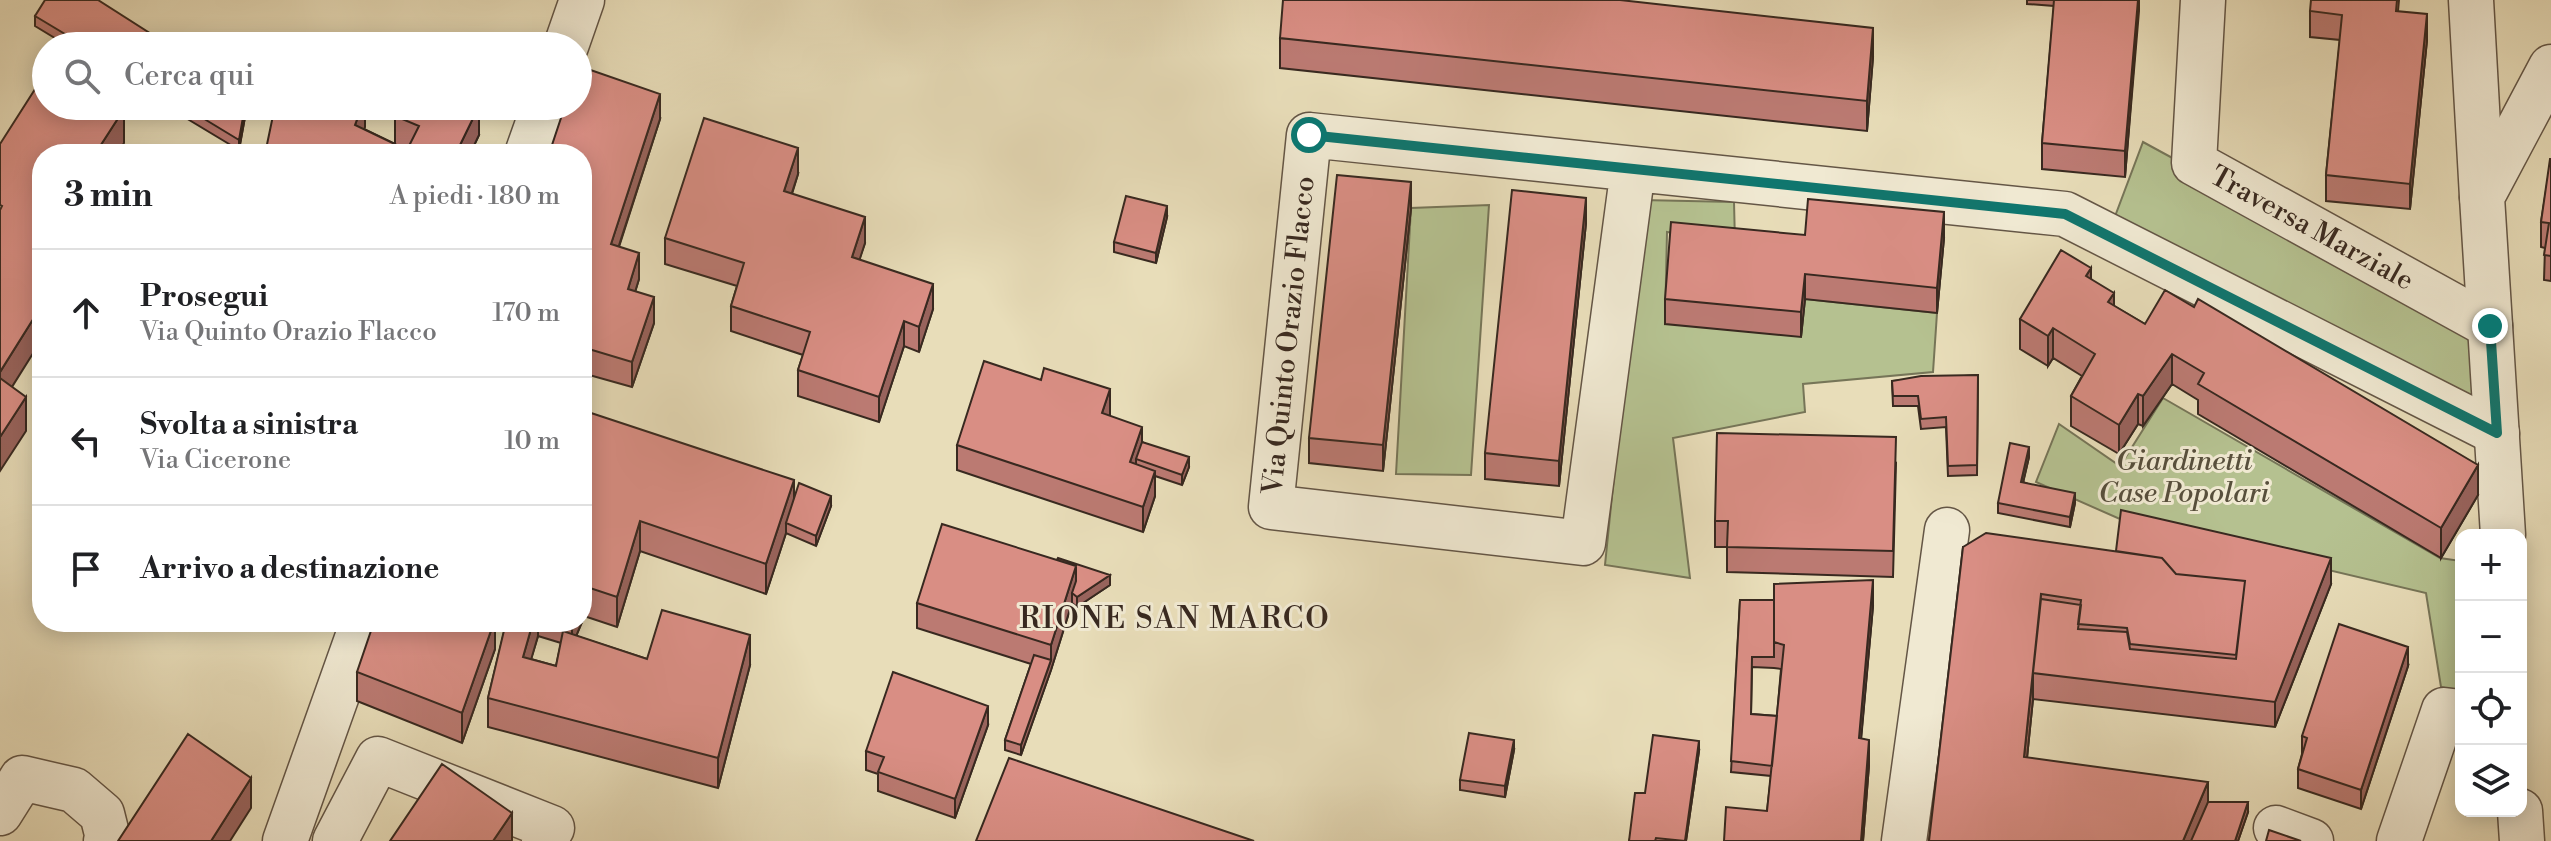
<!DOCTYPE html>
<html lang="it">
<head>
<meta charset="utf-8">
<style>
	body { margin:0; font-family:"Libre Bodoni",serif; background:#f6f6f6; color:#202124 }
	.controls { position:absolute; right:24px; bottom:24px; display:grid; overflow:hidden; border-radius:16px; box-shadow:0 4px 20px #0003 }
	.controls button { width:72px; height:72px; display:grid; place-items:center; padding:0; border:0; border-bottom:2px solid #e0e0e0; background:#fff; color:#202124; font:40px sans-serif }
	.stop { position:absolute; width:24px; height:24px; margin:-18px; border:6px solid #0f766e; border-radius:50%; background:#fff }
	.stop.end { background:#0f766e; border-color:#fff; box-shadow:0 2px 8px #0008 }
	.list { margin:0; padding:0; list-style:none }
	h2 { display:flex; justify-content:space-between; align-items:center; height:104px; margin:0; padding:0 32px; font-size:34px }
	h2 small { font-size:26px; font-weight:400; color:#757577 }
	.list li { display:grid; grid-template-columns:52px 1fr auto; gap:24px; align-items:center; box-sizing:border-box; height:128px; padding:0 32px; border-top:2px solid #e0e0e0 }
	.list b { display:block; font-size:30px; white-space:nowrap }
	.list p { margin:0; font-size:26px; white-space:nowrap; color:#757577 }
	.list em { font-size:26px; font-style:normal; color:#757577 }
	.icon { flex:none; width:44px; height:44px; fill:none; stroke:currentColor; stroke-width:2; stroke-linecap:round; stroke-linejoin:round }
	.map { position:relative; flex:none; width:2551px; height:841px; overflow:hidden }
	.search { position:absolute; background:#fff; box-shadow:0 4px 20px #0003; left:32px; top:32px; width:560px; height:88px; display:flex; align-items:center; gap:20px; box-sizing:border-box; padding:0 28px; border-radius:44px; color:#757577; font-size:30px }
	.panel { position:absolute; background:#fff; box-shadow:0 4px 20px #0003; left:32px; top:144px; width:560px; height:488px; border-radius:32px }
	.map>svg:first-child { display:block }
	.green { fill:#b5c190; stroke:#767558; stroke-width:2 }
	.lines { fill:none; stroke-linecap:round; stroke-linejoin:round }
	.minor-casing { stroke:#645646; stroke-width:47 }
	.minor { stroke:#f0e9d2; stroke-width:44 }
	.wall { fill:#bb7a72; stroke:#382920; stroke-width:2; fill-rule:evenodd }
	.shaded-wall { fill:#98635c; stroke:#382920; stroke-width:2 }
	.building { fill:#d98e84; stroke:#382920; stroke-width:2 }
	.route { stroke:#0f766e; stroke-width:10 }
	.labels { text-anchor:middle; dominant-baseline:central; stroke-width:6; stroke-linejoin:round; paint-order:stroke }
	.street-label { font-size:28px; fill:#382920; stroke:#f0e9d2 }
	.park-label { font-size:28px; font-style:italic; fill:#574f3c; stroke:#f0e9d2 }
	.neighbourhood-label { font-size:30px; letter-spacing:2px; fill:#382920; stroke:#f0e9d2 }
</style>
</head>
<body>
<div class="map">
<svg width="2551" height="841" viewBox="0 0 2551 841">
	<rect width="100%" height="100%" fill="#e8ddb9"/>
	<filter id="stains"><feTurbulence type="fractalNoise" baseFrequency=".0025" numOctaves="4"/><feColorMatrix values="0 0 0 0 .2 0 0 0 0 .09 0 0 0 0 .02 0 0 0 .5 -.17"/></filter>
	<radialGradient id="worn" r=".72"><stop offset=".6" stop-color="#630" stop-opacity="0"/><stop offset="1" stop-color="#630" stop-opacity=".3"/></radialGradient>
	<path class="green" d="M2143 142 2485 328 2491 430 2108 235Z
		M1642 200 1734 202 1735 243 1667 232 1665 324 1805 299 1937 313 1933 372 1803 384 1805 412 1673 438 1690 578 1605 565Z
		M1489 205 1471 475 1396 474 1411 208Z
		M2163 398 2440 558 2461 561V692L2441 687 2426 593 2129 523 2036 482 2059 424 2120 466Z"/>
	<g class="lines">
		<g class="minor-casing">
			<g id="minor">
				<path id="s1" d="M2203 0 2194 163 2490 326"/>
				<path d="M2471 0 2482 197"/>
				<path d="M566 46 582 0"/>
				<path d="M527 154 544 106"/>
				<path id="s2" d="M1633 169 1583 543 1271 507 1309 135 2065 214 2497 433"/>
				<path d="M2503 535 2482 197 2551 67"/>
				<path d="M2520 811 2522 841"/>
				<path d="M0 813 22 778 74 790 102 814 108 838 106 841"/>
				<path d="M2276 828 2311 841"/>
				<path d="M285 841 363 622"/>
				<path d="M335 841 378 759 552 828 544 841"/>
				<path d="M1904 841 1947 530"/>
				<path d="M2399 841 2444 710 2461 712"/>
			</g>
		</g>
		<use href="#minor" class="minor"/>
	</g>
	<path class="wall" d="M2027 0H2139L2125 177 2042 169V143L2054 6 2027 4Z
		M2399 0 2398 11 2427 40 2410 209 2326 201V175L2340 40 2310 37V11Z
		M35 16 170 46H68L35 26Z
		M1280 38 1873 57 1867 131 1280 68Z
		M166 106H247L239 150Z
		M365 106 364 129 395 144V116L479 135 471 152 265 154Z
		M660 119 619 247 639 279 635 292 654 323 632 387 582 373V154Z
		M2551 159V281L2544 280 2545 248 2541 247V222Z
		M798 174 792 194 865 243 859 260 933 309 919 352 904 346 879 422 798 396V370L803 355 731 331V306L737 286 665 264V238Z
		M1411 208 1383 471 1309 463V438Z
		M1167 217 1156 263 1114 252V242Z
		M1586 223 1559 486 1485 479V453Z
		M1805 235 1944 238 1937 313 1805 299 1801 337 1665 324V299Z
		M2091 279 2114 306 2145 324 2478 495 2441 558 2198 414V400L2172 384 2143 426 2138 424 2119 454 2071 426V396L2082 376 2053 358 2048 366 2020 349V319Z
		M1978 375 1977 475 1948 476 1946 427 1921 429 1918 406H1893L1892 381Z
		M582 410 794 499 831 506 816 546 786 533 766 594 640 551 617 627 584 616Z
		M1109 416 1142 442 1189 467 1182 485 1155 476V496L1143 532 957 470V445Z
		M2029 457 2023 482 2075 503 2070 527 1998 513V503Z
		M1896 463 1893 577 1727 572V547H1715V521Z
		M1963 547 2331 584 2275 727 2033 699 2027 758 2248 812 2238 841H1929Z
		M1110 585 1077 607 1072 603 1051 670 1021 755 1005 750V740L1031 664 917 628V603Z
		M1740 600 1873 606 1861 738 1869 765 1863 841 1767 811 1771 776 1731 772ZM1752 667 1774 668 1781 669 1777 716 1751 714Z
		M495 622V649L462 743 357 701V672Z
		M501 622H582L576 636 647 659 750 665 718 788 488 727V698L506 624ZM538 636 561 643 556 666 531 659Z
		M2408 666 2361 809 2298 788V769L2302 754V736Z
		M988 725 955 818 878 791V774L866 770V751Z
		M1514 750 1505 797 1460 790V780Z
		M1699 751 1686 841H1629L1645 793Z"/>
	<path class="shaded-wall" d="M2138 0H2139V11L2125 177V151Z
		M2427 14V40L2410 209V184Z
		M1873 28V57L1867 131V101Z
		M660 94V119L611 270V244Z
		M245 106H247L239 150V140Z
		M362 106H365V127L355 154V125Z
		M479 106V135L470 154 459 147Z
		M124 109V143L117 154H95Z
		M798 148V174L784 217V191Z
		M1411 182V208L1383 471V445Z
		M1586 198V223L1559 486V461Z
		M1167 206V217L1156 263V253Z
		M1944 212V238L1937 313V288Z
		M865 217V243L852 283V257Z
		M639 253V279L628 315V289Z
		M2091 268V297L2086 276Z
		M1805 274V299L1801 337V312Z
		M933 284V309L919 352V327Z
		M2114 293V323L2108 302Z
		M654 297V323L632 387V362Z
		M42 305V339L0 406V372Z
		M904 321V346L879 422V397Z
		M2053 328V358L2048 366V336Z
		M2172 354V384L2143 426V396Z
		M1110 389V415L1102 439V413Z
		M2138 394V424L2119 454V425Z
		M26 397V431L0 471V437Z
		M1142 427V452L1136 459V470L1130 462Z
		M2029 447V457L2021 492V482Z
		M1189 457V467L1182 485V475Z
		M2478 465V495L2441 558V528Z
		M1155 471V496L1143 532V507Z
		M794 480V510L786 523V533L766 594V564Z
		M2075 493V503L2070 527V517Z
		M831 496V506L816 546V536Z
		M640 521V551L617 627V597Z
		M2331 558V584L2275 727V702Z
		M1076 566V591L1072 593V603L1051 670 1021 755V745L1051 660V645Z
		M1110 575V585L1077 607V597Z
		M1873 580V606L1859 763V738Z
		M584 586V616L582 621V591Z
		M2041 594 2033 673V699L2024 787V757Z
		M494 622H495V649L462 743V713Z
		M533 622H538V636L523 687V657Z
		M572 622H582L572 646Z
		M750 635V665L718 788V758Z
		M2408 647V666L2361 809V790Z
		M988 706V725L955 818V799Z
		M1514 740V750L1505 797V786Z
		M1869 740V765L1863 841H1861Z
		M1699 741V751L1686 841H1685Z
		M251 778V808L230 841H211Z
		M2208 782V812L2196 841H2183Z
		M2248 802V812L2238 841H2235Z
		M512 813V841H493Z"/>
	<path class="building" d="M45 0H98L170 46H85L35 16Z
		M1283 0H1620L1873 28 1867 101 1280 38Z
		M2054 0H2138L2125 151 2042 143Z
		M2311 0H2397L2396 11 2427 14 2410 184 2326 175 2342 15 2310 11Z
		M579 66 660 94 611 244 639 253 628 289 654 297 632 362 582 347V154H549L565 106H578Z
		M46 72V106H119L124 109 95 154H42V305L0 372V210L2 206 0 205V144Z
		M183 106H245L239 140Z
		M275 106H362L355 125 407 150 419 126 395 116 401 106H479L459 147 472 154H265Z
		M704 118 798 148 784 191 865 217 852 257 933 284 919 327 904 321 879 397 798 370 810 332 731 306 744 263 665 238Z
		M2550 159H2551V256L2544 255 2549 223 2541 222Z
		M1337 175 1411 182 1383 445 1309 438Z
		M1512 190 1586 198 1559 461 1485 453Z
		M1126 196 1167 206 1156 253 1114 242Z
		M1808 199 1944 212 1937 288 1805 274 1801 312 1665 299 1671 222 1805 235Z
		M2061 250 2091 268 2086 276 2114 293 2108 302 2145 324 2165 290 2194 307 2198 299 2478 465 2441 528 2198 384 2204 373 2172 354 2143 396 2138 394 2119 425 2071 396 2095 354 2053 328 2048 336 2020 319Z
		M984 361 1041 380 1044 368 1110 389 1102 413 1142 427 1130 462 1155 471 1143 507 957 445Z
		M1978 375 1977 465 1948 466 1946 417 1921 419 1918 396H1893L1892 381 1921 376Z
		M0 378 26 397 0 437Z
		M582 410 794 480 766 564 640 521 617 597 584 586 582 591Z
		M1717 433 1896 437 1893 551 1727 547 1728 521H1715Z
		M1142 442 1189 457 1182 475 1136 459Z
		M2010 443 2029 447 2021 482 2075 493 2070 517 1998 503Z
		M799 483 831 496 816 536 786 523Z
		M2121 510 2331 558 2275 702 2033 673 2041 599 2081 605 2078 629 2127 632 2130 649 2236 659 2245 581 2176 574 2162 558 2116 551Z
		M942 524 1076 566 1051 645 917 603Z
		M1986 533 2162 558 2176 574 2245 581 2236 655 2130 644 2127 628 2078 624 2081 600 2041 594 2024 757 2208 782 2183 841H1929L1963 547Z
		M1058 558 1110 575 1077 597 1072 593 1076 581V566L1057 560Z
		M1873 580 1859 738 1869 740 1861 841H1724L1726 807 1767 811 1784 645 1774 642V584Z
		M1740 600H1774V657H1752L1751 714 1777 716 1772 766 1731 761Z
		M662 610 750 635 718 758 488 698 506 622H533L523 657 556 666 563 631 647 659Z
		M374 622H494L462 713 357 672Z
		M2339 624 2408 647 2361 790 2298 769 2307 738 2302 736Z
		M1034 655 1051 660 1021 745 1005 740Z
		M893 672 988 706 955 799 878 772 884 757 866 751Z
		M1469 733 1514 740 1505 786 1460 780Z
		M188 734 251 778 211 841H118Z
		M1653 735 1699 741 1685 841 1656 838 1655 841H1629L1635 793H1645Z
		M1009 758 1254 841H976Z
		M442 764 512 813 493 841H390Z
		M2208 802H2248L2235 841H2191Z
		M2269 830 2301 841H2266Z"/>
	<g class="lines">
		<path class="route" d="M1309 135 2065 214 2497 433 2490 326"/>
	</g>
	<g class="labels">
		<g class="street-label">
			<text stroke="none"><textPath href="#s1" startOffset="298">Traversa Marziale</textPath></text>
			<text stroke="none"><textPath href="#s2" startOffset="864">Via Quinto Orazio Flacco</textPath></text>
		</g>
		<g class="park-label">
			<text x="2184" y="461">Giardinetti<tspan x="2184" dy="32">Case Popolari</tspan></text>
		</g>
		<g class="neighbourhood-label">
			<text x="1175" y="619">RIONE SAN MARCO</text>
		</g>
	</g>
	<rect width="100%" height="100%" filter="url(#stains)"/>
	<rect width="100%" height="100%" fill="url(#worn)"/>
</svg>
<div class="controls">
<button>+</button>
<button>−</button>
<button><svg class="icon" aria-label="locate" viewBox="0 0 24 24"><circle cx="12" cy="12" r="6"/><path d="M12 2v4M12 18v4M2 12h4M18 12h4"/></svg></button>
<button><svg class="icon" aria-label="layers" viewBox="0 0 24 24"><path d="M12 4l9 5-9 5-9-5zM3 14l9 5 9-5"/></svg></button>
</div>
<div class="stop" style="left:1309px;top:135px"></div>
<div class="stop end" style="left:2490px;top:326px"></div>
<div class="search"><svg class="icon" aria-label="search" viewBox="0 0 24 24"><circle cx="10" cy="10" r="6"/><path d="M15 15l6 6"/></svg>Cerca qui</div>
<section class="panel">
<h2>3 min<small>A piedi · 180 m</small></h2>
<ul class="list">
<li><svg class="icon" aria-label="ahead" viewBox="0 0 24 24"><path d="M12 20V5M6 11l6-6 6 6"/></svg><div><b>Prosegui</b><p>Via Quinto Orazio Flacco</p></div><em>170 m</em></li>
<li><svg class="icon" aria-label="left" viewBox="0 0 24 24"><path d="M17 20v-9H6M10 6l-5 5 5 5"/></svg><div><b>Svolta a sinistra</b><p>Via Cicerone</p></div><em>10 m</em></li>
<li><svg class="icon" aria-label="arrive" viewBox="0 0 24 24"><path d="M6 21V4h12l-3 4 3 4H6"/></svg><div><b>Arrivo a destinazione</b></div></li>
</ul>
</section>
</div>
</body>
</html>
